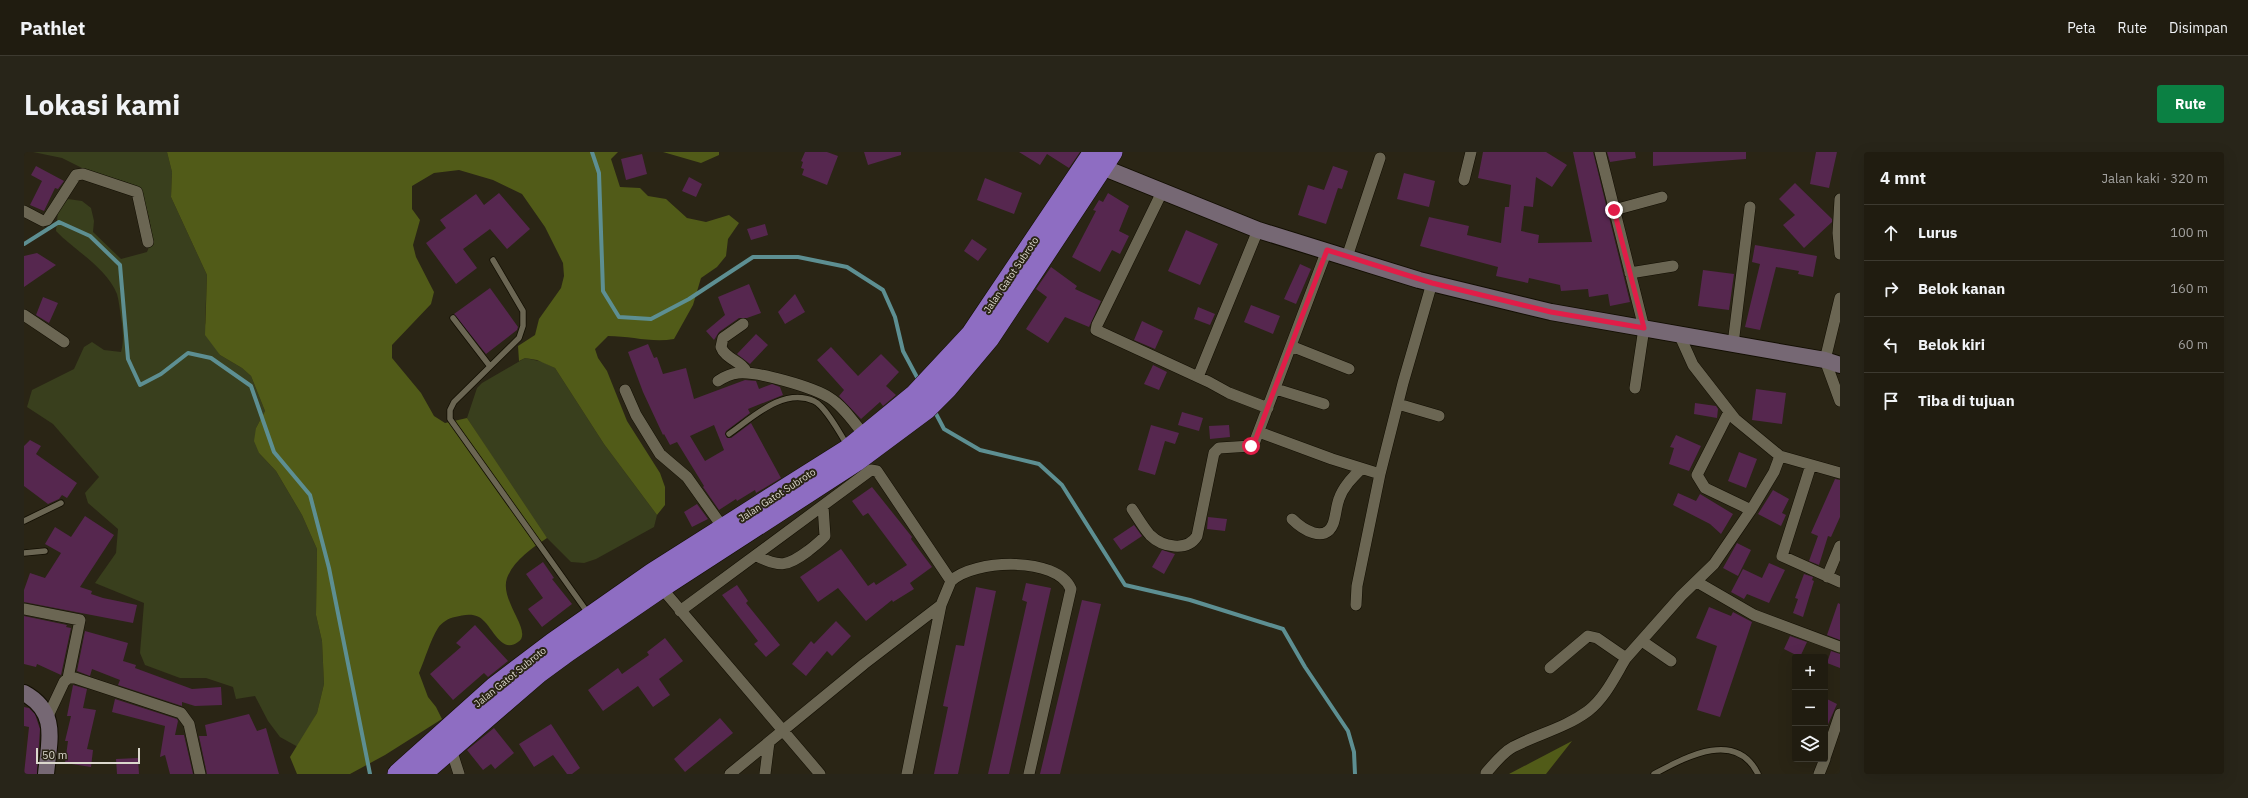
<!DOCTYPE html>
<html lang="id">
<head>
<meta charset="utf-8">
<style>
	body { margin:0; font-family:"IBM Plex Sans",sans-serif; background:#282519; color:#f1f3f6 }
	.controls { position:absolute; right:12px; bottom:12px; display:grid; overflow:hidden; border-radius:4px; box-shadow:0 4px 16px #0002 }
	.controls button { width:36px; height:36px; display:grid; place-items:center; padding:0; border:0; border-bottom:1px solid #3d3a30; background:#201c10; color:#f1f3f6; font:20px sans-serif }
	.scale { position:absolute; left:12px; bottom:10px; width:104px; box-sizing:border-box; padding-left:4px; border:2px solid #dbd8cd; border-top:0; font-size:11px; line-height:14px; white-space:nowrap; color:#dbd8cd; -webkit-text-stroke:3px #2a2515; paint-order:stroke }
	.stop { position:absolute; width:12px; height:12px; margin:-9px; border:3px solid #e11d48; border-radius:50%; background:#fff }
	.stop.end { background:#e11d48; border-color:#fff; box-shadow:0 1px 4px #0008 }
	.list { margin:0; padding:0; list-style:none }
	h2 { display:flex; justify-content:space-between; align-items:center; height:52px; margin:0; padding:0 16px; font-size:17px }
	h2 small { font-size:13px; font-weight:400; color:#a2a19f }
	.list li { display:grid; grid-template-columns:26px 1fr auto; gap:12px; align-items:center; box-sizing:border-box; height:56px; padding:0 16px; border-top:1px solid #3d3a30 }
	.list b { display:block; font-size:15px; white-space:nowrap }
	.list em { font-size:13px; font-style:normal; color:#a2a19f }
	.icon { flex:none; width:22px; height:22px; fill:none; stroke:currentColor; stroke-width:2; stroke-linecap:round; stroke-linejoin:round }
	.map { position:relative; flex:none; width:1816px; height:622px; overflow:hidden; border-radius:4px }
	header { display:flex; align-items:center; gap:24px; box-sizing:border-box; height:56px; padding:0 20px; background:#201c10; border-bottom:1px solid #3d3a30 }
	header strong { font-size:19px }
	nav { display:flex; gap:22px; margin-inline-start:auto; font-size:14px }
	.intro { display:flex; align-items:center; justify-content:space-between; box-sizing:border-box; height:96px; padding:0 24px }
	h1 { margin:0; font-size:28px }
	.button { padding:10px 18px; border-radius:4px; background:#0b8043; color:#fff; font-size:14px; font-weight:700 }
	main { display:flex; gap:24px; padding:0 24px }
	aside { flex:1; background:#201c10; border-radius:4px; box-shadow:0 4px 16px #0002 }
	.map>svg:first-child { display:block }
	.green { fill:#393f1d }
	.forest { fill:#515b18 }
	.lines { fill:none; stroke-linecap:round; stroke-linejoin:round }
	.stream { stroke:#5d8f92; stroke-width:4 }
	.building { fill:#56274f; fill-rule:evenodd }
	.lane-casing { stroke:#120e02; stroke-width:7 }
	.street-casing { stroke:#120e02; stroke-width:12 }
	.secondary-casing { stroke:#120e02; stroke-width:18 }
	.highway-casing { stroke:#120e02; stroke-width:22 }
	.lane { stroke:#6b6653; stroke-width:5.5 }
	.street { stroke:#6b6653; stroke-width:11 }
	.secondary { stroke:#766874; stroke-width:16 }
	.highway { stroke:#8e6dc2; stroke-width:21 }
	.route { stroke:#e11d48; stroke-width:5 }
	.labels { text-anchor:middle; dominant-baseline:central; stroke-width:4; stroke-linejoin:round; paint-order:stroke }
	.street-label { font-size:10px; fill:#dbd8cd; stroke:#2a2515 }
</style>
</head>
<body>
<header>
<strong>Pathlet</strong>
<nav><a>Peta</a><a>Rute</a><a>Disimpan</a></nav>
</header>
<div class="intro"><h1>Lokasi kami</h1><a class="button">Rute</a></div>
<main>
<div class="map">
<svg width="1816" height="622" viewBox="0 0 1816 622">
	<rect width="100%" height="100%" fill="#2a2515"/>
	<path class="green" d="M9 0H143L148 20 147 45 183 123 181 171 196 203 218 216 227 224 241 259 232 276 235 301 252 319 278 363 293 397 292 463 298 489 300 532 293 561 274 595 256 585 244 569 231 544 212 547 209 535 182 526H156L121 513 116 501 120 451 71 431 92 401 94 377 64 351 61 341 75 325 29 272 3 255 8 238 50 217 60 195 68 190 80 198 97 200C100 190 99 177 97 166 96 159 95 149 93 142 82 115 51 99 32 79L34 59 44 47 58 49 67 56 70 69 69 80 97 107 123 100C133 80 122 56 116 36L102 30 64 19 38 6Z
		M501 206 519 210 531 216 580 292 633 363 630 375 572 407 560 411 547 410 517 380 443 266 453 236 458 231Z"/>
	<path class="forest" d="M143 0H594L587 7 596 35 616 36 624 44 642 47 663 66 682 70 705 63 715 71 704 87 702 104 693 115 677 126 669 153 650 187C628 191 607 184 584 184L571 197 574 206 583 219 603 269 636 321 641 335V353L633 363 580 292 531 216 513 208 501 206 495 209 494 194 511 183 515 167 537 136 540 124 539 111 521 75 498 42 469 28 435 18 410 21 388 34V57L396 68 389 93 392 105 410 140 407 152 368 193V206L397 241 410 264 421 271 443 266 523 386C508 396 490 408 483 426 475 449 510 480 494 490 476 503 468 472 455 465 447 461 439 463 431 465 425 466 418 470 414 476 406 489 401 507 395 521L404 545 412 555 418 567 361 603 326 622H273L266 605 293 561 300 532 298 489 292 463 293 397 278 363 252 319 235 301 230 289 232 276 241 259 227 224 218 216 196 203 181 183 183 123 147 45 148 20Z
		M639 0H695V3L677 11Z
		M1548 589 1522 622H1485Z"/>
	<g class="lines">
		<path class="stream" d="M568 0 575 21 579 139 595 165 627 167 665 147 729 105H774L823 115 859 138 871 165 879 199 895 229
			M0 92 35 70 66 84 96 113 104 207 116 233 137 222 164 201 187 206 227 234 250 300 286 343 305 416 346 622
			M910 258 920 277 956 298 1015 312 1038 333 1101 433 1166 448 1259 477 1281 515 1324 579 1330 600 1331 622"/>
	</g>
	<path class="building" d="M781 0H803L814 4 803 33 778 23 780 17 777 16 779 10 777 9Z
		M840 0H877V3L844 13Z
		M995 0H1056L1045 16 1023 2 1016 13Z
		M1459 0H1522L1543 13 1528 35 1512 25 1509 55 1500 54 1497 79 1515 83 1514 91 1568 90 1549 0H1569L1606 150 1586 154 1584 142 1565 145 1564 137 1537 139 1536 133 1505 126 1504 131 1472 124 1474 115 1396 94 1405 65 1445 74 1443 83 1477 91 1481 55H1485L1487 33 1454 26Z
		M1583 0H1611L1612 6 1586 10Z
		M1629 0H1722V7L1629 14Z
		M1792 0H1813L1805 36 1786 32Z
		M618 2 623 22 602 28 597 7Z
		M12 14 40 29 34 37 31 36 20 59 6 53 18 29 7 23Z
		M1309 14 1324 19 1318 37 1314 36 1302 72 1274 63 1284 33 1300 38Z
		M1380 21 1411 29 1405 55 1373 47Z
		M665 25 678 32 672 45 658 39Z
		M961 26 998 41 990 62 953 48Z
		M1771 31 1808 67V70L1780 96 1759 73 1771 63 1755 47Z
		M475 41 506 77 483 97 466 77 439 97 453 116 432 132 402 91 422 76 416 68 452 42 460 53Z
		M1084 41 1105 54 1095 79 1105 84 1096 102 1088 98 1076 120 1048 105 1072 59 1069 58 1075 48 1079 50Z
		M741 72 744 83 727 88 723 77Z
		M1162 78 1194 92 1176 133 1144 119Z
		M948 87 963 97 954 109 940 99Z
		M1731 93 1793 104 1789 125 1774 122 1775 119 1752 115 1736 178 1721 175 1736 112 1728 110Z
		M13 101 32 113 0 135V104Z
		M1276 112 1287 117 1272 152 1260 147Z
		M1027 115 1053 134 1051 137 1077 149 1065 175 1041 165 1024 191 1002 177 1023 145 1012 137Z
		M1679 118 1710 122 1705 158 1674 154Z
		M725 132 737 161 723 166H715L695 180 690 188 682 179 701 163 694 145Z
		M466 136 494 175 493 178 462 202 430 162Z
		M771 142 781 160 761 172 754 160Z
		M19 145 34 151 25 171 12 163Z
		M1227 153 1256 164 1249 182 1220 170Z
		M1174 155 1191 162 1186 173 1170 167Z
		M1118 169 1139 179 1131 197 1110 188Z
		M732 182 744 193 726 212 713 202Z
		M624 192 630 206 633 205 639 222 662 216 670 247 721 228 732 229 735 237 748 232 756 235 759 243 724 257 726 261 702 279 701 282 703 286H707L727 271 757 326 732 341 731 338 713 349 712 347 695 358 679 335 680 334 653 290 646 293 640 282 639 283 619 240 604 200ZM690 273 700 298 681 309 666 284Z
		M807 195 834 224 857 202 875 220 862 234 872 243 859 254 856 250 837 267 815 244 820 238 793 208Z
		M1129 213 1143 220 1135 238 1120 232Z
		M1732 237 1762 241 1758 272 1728 268Z
		M1671 251 1692 254 1694 257 1693 266 1670 262Z
		M1158 260 1179 266 1175 279 1154 273Z
		M1127 273 1155 281 1151 292 1141 289 1131 323 1114 318Z
		M1205 273 1206 285 1186 287 1185 274Z
		M1652 283 1677 294 1665 319 1645 312 1650 296 1646 295Z
		M6 288 17 294 12 302 53 331 43 346 38 343 35 347 24 352 0 334V294Z
		M1715 300 1733 307 1722 336 1704 329Z
		M1811 327 1816 328V365L1807 385 1804 384 1795 413 1785 409 1794 384 1787 381Z
		M848 335 888 385 887 387 908 415 886 431 890 437 869 450 868 448 842 469 814 436 794 450 776 425 817 397 844 434 850 430 852 433 883 413 844 361 839 364 828 349Z
		M1749 338 1765 347 1758 361 1762 363 1757 374 1734 362Z
		M1654 341 1672 349 1676 342 1709 362 1697 382 1686 372 1649 353Z
		M673 352 684 367 668 375 660 360Z
		M61 364 90 383 56 435 68 439 67 442 79 446 113 453 109 471 0 450V438L6 421 21 426 37 401 21 392 31 375 47 385Z
		M1184 365 1203 367 1201 379 1183 377Z
		M1110 373 1118 384 1097 398 1089 387Z
		M1713 391 1727 398 1714 424 1699 416Z
		M1138 398 1151 402 1140 422 1128 415Z
		M519 410 530 426 528 427 548 452 518 475 504 457 519 446 502 422Z
		M1745 411 1761 418 1745 451 1723 442 1720 447 1707 440 1719 417 1738 426Z
		M1780 422 1789 425 1788 428 1790 429 1779 465 1769 461 1774 447 1771 446Z
		M1002 431 1027 436 985 622H964L1003 450 998 448Z
		M713 433 724 449 722 451 756 493 742 505 730 492 734 489 698 443Z
		M952 435 972 439 934 622H910L924 555 919 554 932 493 940 494Z
		M1058 448 1077 452 1036 622H1016Z
		M1814 451 1816 452V488L1803 483Z
		M1685 455 1707 464 1709 460 1728 470 1696 565 1673 558 1693 494 1672 486Z
		M0 464 43 473 42 475 47 476 37 523 13 512 12 515 0 512Z
		M812 469 827 484 808 504 803 499 782 524 768 512 787 489 790 492Z
		M451 473 484 509 464 525 460 521 429 548 406 522 437 495 432 491Z
		M61 479 104 491 99 509 112 513 111 516 168 537 197 535 198 553 171 554 158 550V554L94 533 96 528 68 517 66 524 53 519Z
		M1766 484 1783 490 1776 505 1760 497Z
		M641 486 659 509 635 527 646 543 629 555 614 534 579 559 564 538 594 516 598 522 625 503 623 500Z
		M1807 499 1816 502V516L1803 511Z
		M49 533 63 537 59 556 72 558 63 597 69 598 67 615 41 611 44 589H41L47 564H43Z
		M1801 546 1813 552 1801 579Z
		M91 547 153 567 154 569 151 583H160L169 622H146L141 603 136 605 141 574 88 560Z
		M0 555 5 556 11 562 16 577 13 622H0L5 575 0 574Z
		M225 562 233 579 242 576 255 622H183L175 584H183L181 573Z
		M696 566 709 581 661 620 650 607Z
		M527 572 556 616 548 622H543L529 603 510 615 495 592Z
		M470 576 490 601 471 617 467 612 459 618 443 598Z
		M114 606 115 622H93L92 607Z"/>
	<g class="lines">
		<g class="lane-casing">
			<path id="lane" d="M469 108 499 159V174L495 186 430 250 426 258V267L564 461
				M429 166 465 213
				M705 282C728 266 759 235 790 249 801 254 816 281 823 293
				M0 369 37 351
				M0 401 21 399
				M1630 622C1662 605 1712 577 1734 622"/>
		</g>
		<g class="street-casing">
			<path id="street" d="M1576 0 1620 176 1611 236
				M1440 28 1447 0
				M1138 40 1073 173 1072 178 1185 230 1205 241 1244 256
				M1816 47 1814 81 1816 102
				M1590 58 1638 45
				M0 59 19 69 23 68 52 23 59 22 113 40 124 90
				M1323 105 1356 6
				M1606 121 1649 114
				M1816 146 1801 208 1816 249
				M0 163 40 190
				M719 172 699 186 697 195C701 207 718 209 723 221
				M1655 182 1669 213 1711 267 1756 304 1816 321
				M1709 192 1726 55
				M1267 194 1325 217
				M1174 225 1234 78
				M694 229C700 225 706 222 714 221 733 219 789 235 806 246 820 255 830 271 841 284
				M1252 237 1300 252
				M601 238 612 263 636 302 663 325 700 377
				M1374 252 1415 264
				M1705 260 1673 323 1681 336 1727 358
				M1235 280 1308 307 1356 322 1379 231 1408 131
				M1787 313 1758 404 1816 430
				M1108 357C1114 366 1119 375 1126 383 1138 395 1163 400 1173 384L1190 301 1195 296 1227 294 1231 289 1303 98
				M1268 367C1278 377 1301 392 1309 372 1312 364 1312 355 1315 347 1319 335 1328 326 1337 317
				M733 404C756 416 764 414 784 399 790 394 796 390 801 384L799 354
				M1803 425 1816 394
				M927 429C950 407 1033 404 1047 437L1005 622
				M1673 430 1730 463 1816 495
				M635 433 796 622
				M1332 453 1333 434 1356 322
				M0 457 56 468 44 526
				M656 459 847 318 853 319 927 429 917 453 840 512 706 622
				M1618 489 1647 509
				M1526 516 1564 484 1573 486 1602 506 1657 444 1690 412 1727 358 1750 320 1756 304
				M24 564 40 530 44 526H51L157 561 165 572 176 622
				M427 597 435 622
				M1801 606 1816 562
				M1462 621C1471 611 1478 601 1489 595 1514 582 1541 576 1564 559 1581 546 1591 524 1602 506
				M741 622 745 590
				M883 622 917 453
				M1795 622 1801 607"/>
		</g>
		<g class="secondary-casing">
			<path id="secondary" d="M1078 15 1234 78 1395 128 1527 160 1801 208 1816 213
				M0 541C35 560 25 589 22 622"/>
		</g>
		<g class="highway-casing">
			<path id="highway" d="M374 622 471 535 529 491 629 421 825 297 891 243 947 183 1070 0
				M397 622 514 521 544 499 636 436 832 309 902 257 923 236 965 186 1088 0"/>
		</g>
		<use href="#lane" class="lane"/>
		<use href="#street" class="street"/>
		<use href="#secondary" class="secondary"/>
		<use href="#highway" class="highway"/>
	</g>
	<g class="lines">
		<path class="route" d="M1227 294 1231 289 1303 98 1408 131 1527 160 1620 176 1590 58"/>
	</g>
	<g class="labels">
		<g class="street-label">
			<text transform="translate(987 123) rotate(-56)">Jalan Gatot Subroto</text>
			<text transform="translate(753 343) rotate(-33)">Jalan Gatot Subroto</text>
			<text transform="translate(486 525) rotate(-39)">Jalan Gatot Subroto</text>
		</g>
	</g>
</svg>
<div class="controls">
<button>+</button>
<button>−</button>
<button><svg class="icon" aria-label="layers" viewBox="0 0 24 24"><path d="M12 4l9 5-9 5-9-5zM3 14l9 5 9-5"/></svg></button>
</div>
<div class="scale">50 m</div>
<div class="stop" style="left:1227px;top:294px"></div>
<div class="stop end" style="left:1590px;top:58px"></div>
</div>
<aside>
<h2>4 mnt<small>Jalan kaki · 320 m</small></h2>
<ul class="list">
<li><svg class="icon" aria-label="ahead" viewBox="0 0 24 24"><path d="M12 20V5M6 11l6-6 6 6"/></svg><div><b>Lurus</b></div><em>100 m</em></li>
<li><svg class="icon" aria-label="right" viewBox="0 0 24 24"><path d="M7 20v-9h11M14 6l5 5-5 5"/></svg><div><b>Belok kanan</b></div><em>160 m</em></li>
<li><svg class="icon" aria-label="left" viewBox="0 0 24 24"><path d="M17 20v-9H6M10 6l-5 5 5 5"/></svg><div><b>Belok kiri</b></div><em>60 m</em></li>
<li><svg class="icon" aria-label="arrive" viewBox="0 0 24 24"><path d="M6 21V4h12l-3 4 3 4H6"/></svg><div><b>Tiba di tujuan</b></div></li>
</ul>
</aside>
</main>
</body>
</html>
